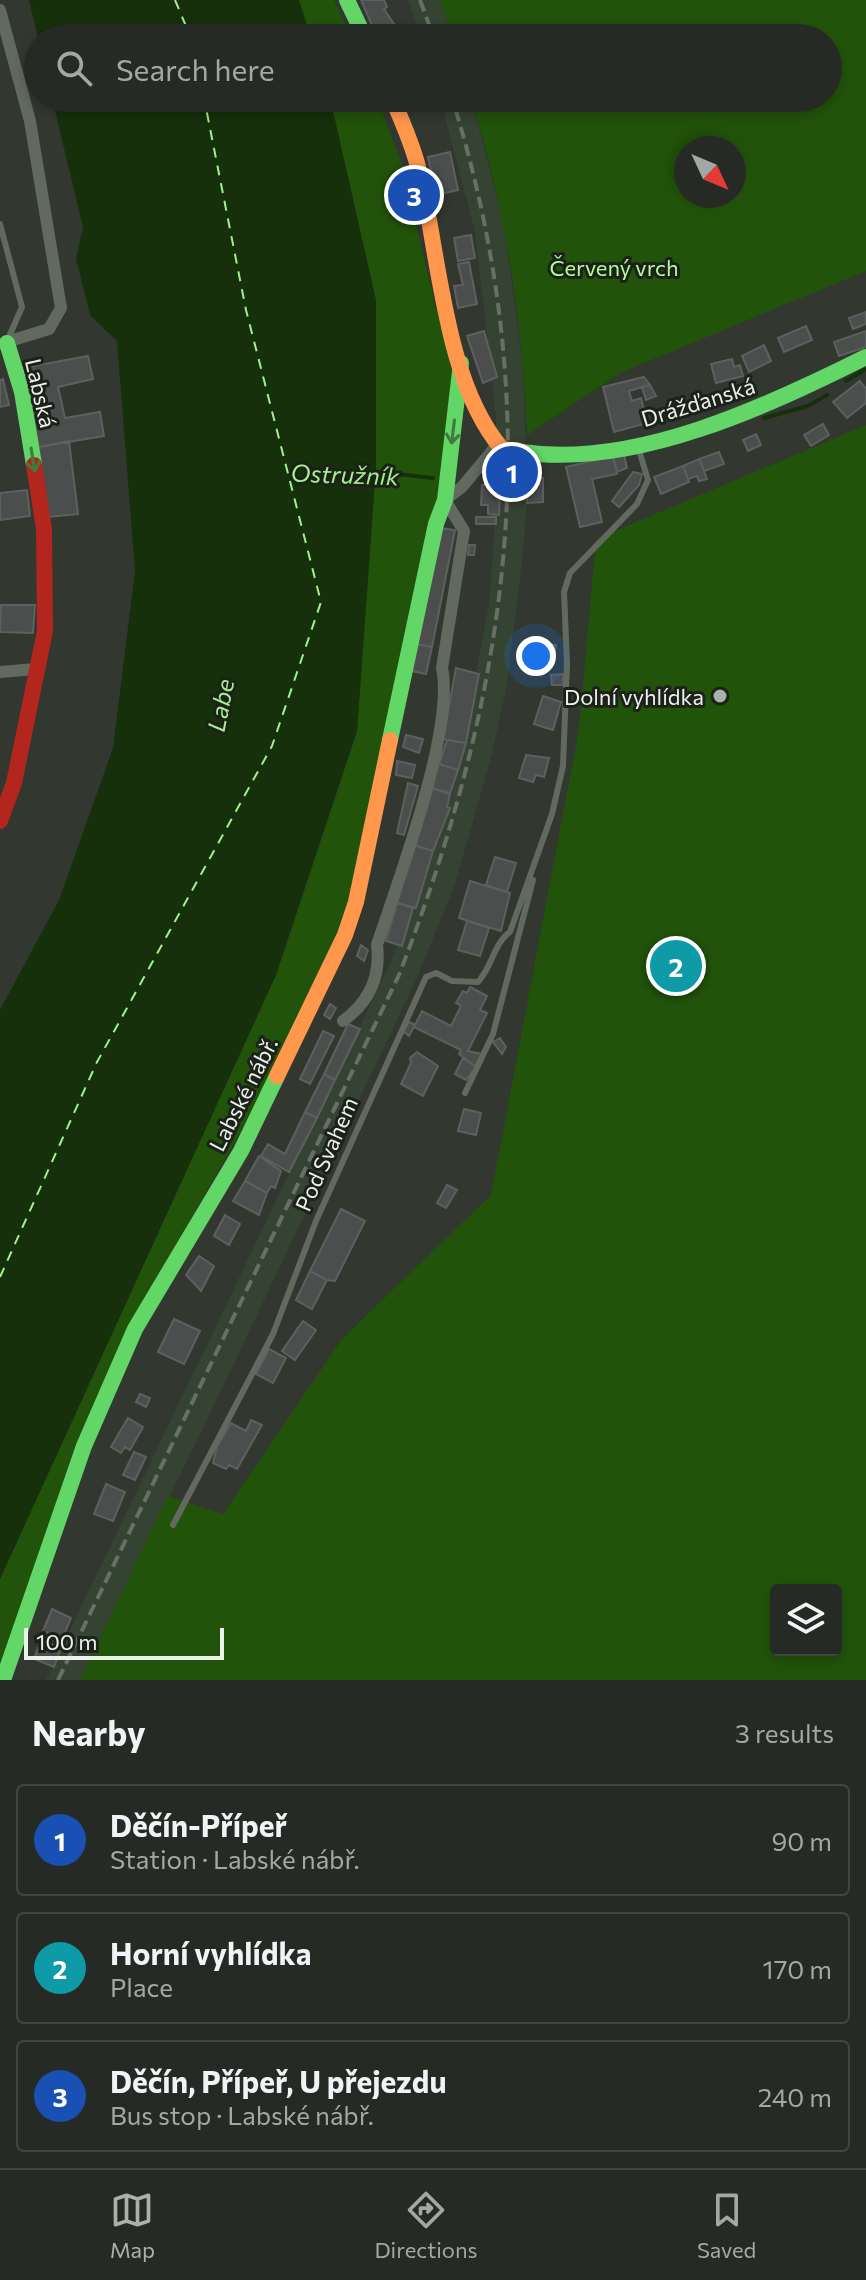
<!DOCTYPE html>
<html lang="en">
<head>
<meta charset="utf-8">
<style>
	body { margin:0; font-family:Commissioner,sans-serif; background:#2e322c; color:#f1f3f6 }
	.controls { position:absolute; right:24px; bottom:24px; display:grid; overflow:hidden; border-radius:8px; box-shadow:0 4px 12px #0003 }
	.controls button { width:72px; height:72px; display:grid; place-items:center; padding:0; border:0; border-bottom:2px solid #424641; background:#262a24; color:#f1f3f6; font:40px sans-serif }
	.compass { position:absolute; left:674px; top:136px; width:72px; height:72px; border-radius:50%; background:#262a24; box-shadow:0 4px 12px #0003; rotate:134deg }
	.scale { position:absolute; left:24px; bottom:20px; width:200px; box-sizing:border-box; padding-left:8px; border:4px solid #ebf2e9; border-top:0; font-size:22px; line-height:28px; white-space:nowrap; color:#ebf2e9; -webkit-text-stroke:6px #1c211a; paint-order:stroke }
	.you { position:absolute; left:536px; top:656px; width:28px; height:28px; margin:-20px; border:6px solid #fff; border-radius:50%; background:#1a73e8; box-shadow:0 0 0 12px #1a73e833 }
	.badge { display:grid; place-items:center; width:52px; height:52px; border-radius:50%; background:#aab1a8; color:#fff; font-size:26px; font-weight:700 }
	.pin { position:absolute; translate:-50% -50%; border:4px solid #fff; box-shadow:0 2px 8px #0006 }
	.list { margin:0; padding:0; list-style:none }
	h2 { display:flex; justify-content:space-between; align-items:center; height:104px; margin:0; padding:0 32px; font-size:34px }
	h2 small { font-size:26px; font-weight:400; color:#a4a7a6 }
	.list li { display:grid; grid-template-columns:52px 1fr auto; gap:24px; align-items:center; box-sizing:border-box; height:112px; margin:0 16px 16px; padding:0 16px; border:2px solid #424641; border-radius:8px }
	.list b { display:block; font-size:30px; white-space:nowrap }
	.list p { margin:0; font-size:26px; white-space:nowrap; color:#a4a7a6 }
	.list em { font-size:26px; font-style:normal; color:#a4a7a6 }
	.icon { flex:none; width:44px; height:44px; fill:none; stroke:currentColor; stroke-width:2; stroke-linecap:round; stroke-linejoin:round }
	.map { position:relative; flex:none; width:866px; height:1680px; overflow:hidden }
	.search { position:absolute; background:#262a24; box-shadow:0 4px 12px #0003; left:24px; right:24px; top:24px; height:88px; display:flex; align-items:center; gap:20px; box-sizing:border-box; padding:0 28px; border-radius:44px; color:#a4a7a6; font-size:30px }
	.sheet { height:488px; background:#262a24 }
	nav { display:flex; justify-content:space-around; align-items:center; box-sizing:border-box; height:112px; border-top:2px solid #424641; background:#262a24; font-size:22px; color:#a4a7a6 }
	nav a { display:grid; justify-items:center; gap:4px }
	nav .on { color:#aab1a8 }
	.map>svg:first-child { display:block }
	.built { fill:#354432 }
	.green { fill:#22530b; fill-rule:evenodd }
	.water { fill:#15300b }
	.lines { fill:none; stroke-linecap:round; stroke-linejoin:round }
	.stream { stroke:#15300b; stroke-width:4 }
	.ferry { stroke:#a4f08c; stroke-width:2; stroke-dasharray:10 8; stroke-linecap:butt }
	.building { fill:#4c4d4d; stroke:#5e605f; stroke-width:2 }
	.lane { stroke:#62695f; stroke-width:6 }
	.street { stroke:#62695f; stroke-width:12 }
	.fast { stroke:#63d668; stroke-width:16 }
	.slow { stroke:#ff974d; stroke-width:16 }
	.jam { stroke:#b3261e; stroke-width:16 }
	.rail { stroke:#696f67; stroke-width:4; stroke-dasharray:12 6; stroke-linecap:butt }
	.oneway { stroke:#407c41 }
	.poi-dot { fill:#aab1a8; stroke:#1c211a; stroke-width:3 }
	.labels { text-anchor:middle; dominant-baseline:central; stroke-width:6; stroke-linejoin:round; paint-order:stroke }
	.park-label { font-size:22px; fill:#b0fd97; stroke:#1c211a }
	.street-label { font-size:22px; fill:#ebf2e9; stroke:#1c211a }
	.poi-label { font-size:22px; fill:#ebf2e9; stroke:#1c211a; text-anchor:end }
	.water-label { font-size:24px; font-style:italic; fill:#a4f08c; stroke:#1c211a }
</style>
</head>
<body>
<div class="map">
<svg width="866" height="1680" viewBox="0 0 866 1680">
	<rect width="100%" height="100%" fill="#323830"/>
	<path class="built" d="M408 0H440L453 38H421Z
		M440 98H471L504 225 523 366 527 499 523 553 507 684 492 754 455 884 416 980 207 1420 80 1680H46L388 968 427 874 463 747 489 602 497 498 496 416 475 231Z"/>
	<path class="green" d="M299 0H334L351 38H311Z
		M440 0H866V271L620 373 527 435C523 321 505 207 471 98H828V38H453ZM686 148H734V196H686Z
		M330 98H377L402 165 435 305 455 366 438 499 349 898 335 941 249 1117 150 1290 0 1666V1579L276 975 357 731 376 467V301Z
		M866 425V1680H80L168 1496 223 1514 342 1339 491 1195 579 729 596 539ZM776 1590H836V1650H776Z"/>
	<path class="water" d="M29 0H299L311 38H38Z
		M52 98H330L376 300V467L357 731 276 975 0 1579V1010L59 900 113 748 135 571 117 341 90 315 76 259 83 227Z"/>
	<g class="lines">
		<path class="stream" d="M846 381 866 369
			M764 418 808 406 827 395
			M371 471 433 478"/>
		<path class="ferry" d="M175 0 191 38
			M0 1277 97 1062 272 746 321 602 246 310 204 98"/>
	</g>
	<path class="building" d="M361 0H384L387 7 384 9 394 24 392 30 377 37Z
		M450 152 458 190 436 195 428 157Z
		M471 235 475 258 458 261 454 238Z
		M469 262 477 304 458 308 454 286 463 285 458 264Z
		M866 312V324L853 329 849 318Z
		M806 326 812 340 784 352 778 338Z
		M484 331 497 377 483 383 467 336Z
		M866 331V347L839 356 834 342Z
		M764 345 771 361 749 372 742 356Z
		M88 356 93 379 58 387 65 418 100 412 104 436 39 447 23 368Z
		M732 359 734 367 740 365 743 376 716 383 711 364Z
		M644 377 650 385 629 391 632 401 641 398 647 423 614 432 603 387Z
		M3 379 9 405 0 407V380Z
		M860 381 866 389V403L847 418 833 402Z
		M650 385 656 396 646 400 642 387Z
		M708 399 710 406 699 409 697 403Z
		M823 424 829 435 811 446 804 435Z
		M756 434 761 445 748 451 743 440Z
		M69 441 78 514 48 517 39 447Z
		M719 452 724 464 704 471 699 459Z
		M624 455 627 468 617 472 613 457Z
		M613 456 617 474 592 479 602 522 580 527 566 467Z
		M699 459 707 479 699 481 697 476 688 479 683 466Z
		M683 466 689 482 661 494 654 477Z
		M633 472 642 474 639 485 619 507 612 501Z
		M526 478H543V502L527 503Z
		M482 485H500L499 515 488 514V505H481Z
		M27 490 30 516 0 520V493Z
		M476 517H496V524H476Z
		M440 528 455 530 432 647 416 644Z
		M469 545H475L474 555H468Z
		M1 605H35L33 633 0 632Z
		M531 642 556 645 552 667 528 664Z
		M416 644 432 647 426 674 411 671Z
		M456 668 479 674 466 743 443 739Z
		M563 674V685H552L551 675Z
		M543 696 561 702 553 730 534 724Z
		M406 735 423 739 419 753 403 747Z
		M447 740 466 743 458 770 439 764Z
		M526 755 549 758 544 777 536 775 533 782 519 778Z
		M397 761 415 765 412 778 396 775Z
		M439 764 458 770 450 793 431 788Z
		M408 783 418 786 404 835 397 833Z
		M431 788 450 794 447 807 450 808 433 851 414 845Z
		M414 845 433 851 416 908 397 903Z
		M495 857 516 863 507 892 486 885Z
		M470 881 510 893 501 931 459 918Z
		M397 903 413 908 402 946 386 941Z
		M467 921 489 928 480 956 458 950Z
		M361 945 368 950 364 961 357 956Z
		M470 987 487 996 480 1010 487 1013 468 1051 482 1054 476 1067 459 1054 461 1050 414 1027 422 1011 451 1026 461 1006 456 1003 463 991 467 993Z
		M330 1004 336 1008 330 1019 324 1015Z
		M409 1022 415 1025 409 1036 403 1031Z
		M348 1024 360 1029 335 1080 324 1074Z
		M323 1031 334 1036 310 1084 300 1079Z
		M500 1038 506 1047 502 1054 493 1042Z
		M417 1052 438 1066 423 1096 401 1084 411 1063 410 1058Z
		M463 1058 476 1067 466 1080 455 1074Z
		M324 1074 335 1080 317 1118 305 1112Z
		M464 1109 481 1113 476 1135 458 1131Z
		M305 1112 317 1118 289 1172 261 1156 268 1144 285 1154Z
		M259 1156 281 1171 275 1188 271 1186 267 1193 245 1181Z
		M245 1181 267 1193 259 1215 233 1201Z
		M447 1185 457 1190 446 1208 437 1203Z
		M341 1209 365 1221 335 1281 327 1280 310 1271Z
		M225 1215 240 1224 229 1245 214 1236Z
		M199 1256 214 1266 201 1291 186 1275Z
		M310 1271 327 1280 312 1309 296 1300Z
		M174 1319 200 1331 184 1364 158 1352Z
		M303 1321 316 1330 295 1360 282 1351Z
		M269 1349 286 1358 273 1383 256 1374Z
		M140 1394 150 1398 146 1407 136 1402Z
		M128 1418 143 1427 130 1450 125 1447 121 1453 111 1447Z
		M251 1420 262 1425 237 1469 229 1465 226 1469 213 1463 217 1447 231 1423 246 1431Z
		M134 1452 146 1457 135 1480 123 1475Z
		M106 1484 125 1492 113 1521 94 1514Z
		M52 1609 71 1618 62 1639 43 1631Z
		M41 1640 61 1648 54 1667 34 1659Z"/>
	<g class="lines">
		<path class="lane" d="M0 224 22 307 8 339
			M465 1093 493 1034 533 880
			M173 1525 273 1334 316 1221 426 977 436 973 452 981 478 982C492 967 494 943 510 932L552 814 563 766 567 664 564 592 570 573 637 504 648 480 638 447"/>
		<path class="street" d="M0 10 30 121 61 308 49 329 0 344
			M0 672 35 669
			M343 1021C369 1002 381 977 377 945 398 881 455 730 442 668L464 531 445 500 462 487 497 445"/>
		<path class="fast" d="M347 0 365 38
			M7 343 22 392 34 465
			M522 452C634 469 768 406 866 357
			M390 740 436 524 445 500 461 363
			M3 1680 84 1446 135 1329 241 1151 277 1076"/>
		<path class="slow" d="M392 98C402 121 412 143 418 167 440 254 443 379 502 449L522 452
			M277 1076 345 935 356 902 390 740"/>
		<path class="jam" d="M0 821 14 783 45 631 44 529 34 465"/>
		<path class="rail" d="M420 0 434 38
			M58 1680 399 975C514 678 548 406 452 98"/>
	</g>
	<defs><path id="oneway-shaft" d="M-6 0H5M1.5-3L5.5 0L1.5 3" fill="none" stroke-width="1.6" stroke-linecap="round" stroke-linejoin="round" transform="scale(2)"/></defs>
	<g class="oneway">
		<use href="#oneway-shaft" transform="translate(453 432) rotate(97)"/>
		<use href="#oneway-shaft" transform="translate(33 460) rotate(81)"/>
	</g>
	<circle class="poi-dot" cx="720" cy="696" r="8"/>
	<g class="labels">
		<g class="park-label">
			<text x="614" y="267">Červený vrch</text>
		</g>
		<g class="street-label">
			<text transform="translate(41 393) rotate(77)">Labská</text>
			<text transform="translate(698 402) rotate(-17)">Drážďanská</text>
			<text transform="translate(243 1094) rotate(-63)">Labské nábř.</text>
			<text transform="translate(326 1154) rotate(-66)">Pod Svahem</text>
		</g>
		<g class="poi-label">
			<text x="704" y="696">Dolní vyhlídka</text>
		</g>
		<g class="water-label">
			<text transform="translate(345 474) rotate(2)">Ostružník</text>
			<text transform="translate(220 705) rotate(-79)">Labe</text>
		</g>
	</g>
</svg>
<div class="controls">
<button><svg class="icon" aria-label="layers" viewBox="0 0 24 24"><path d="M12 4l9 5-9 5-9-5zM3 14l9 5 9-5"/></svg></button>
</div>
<svg class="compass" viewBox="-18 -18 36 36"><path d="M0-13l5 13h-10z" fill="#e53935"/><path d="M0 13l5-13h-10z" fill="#a4a7a6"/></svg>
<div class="scale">100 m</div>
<div class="you"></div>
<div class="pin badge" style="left:512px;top:472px;background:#1a4fb4">1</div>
<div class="pin badge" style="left:676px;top:966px;background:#0f9aa8">2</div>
<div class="pin badge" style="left:414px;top:195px;background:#1a4fb4">3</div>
<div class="search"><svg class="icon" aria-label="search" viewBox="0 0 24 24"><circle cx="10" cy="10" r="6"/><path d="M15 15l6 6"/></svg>Search here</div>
</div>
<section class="sheet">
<h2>Nearby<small>3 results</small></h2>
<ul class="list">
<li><span class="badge" style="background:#1a4fb4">1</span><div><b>Děčín-Přípeř</b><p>Station · Labské nábř.</p></div><em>90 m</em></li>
<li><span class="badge" style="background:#0f9aa8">2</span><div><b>Horní vyhlídka</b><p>Place</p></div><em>170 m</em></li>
<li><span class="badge" style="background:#1a4fb4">3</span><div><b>Děčín, Přípeř, U přejezdu</b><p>Bus stop · Labské nábř.</p></div><em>240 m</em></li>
</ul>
</section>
<nav>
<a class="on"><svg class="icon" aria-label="map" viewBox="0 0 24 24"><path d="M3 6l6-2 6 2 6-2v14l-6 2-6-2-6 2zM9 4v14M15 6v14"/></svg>Map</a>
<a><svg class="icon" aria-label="directions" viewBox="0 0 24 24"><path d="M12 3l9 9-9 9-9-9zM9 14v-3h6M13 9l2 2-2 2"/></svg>Directions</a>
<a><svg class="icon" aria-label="saved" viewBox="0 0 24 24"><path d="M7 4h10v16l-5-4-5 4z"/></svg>Saved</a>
</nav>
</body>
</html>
